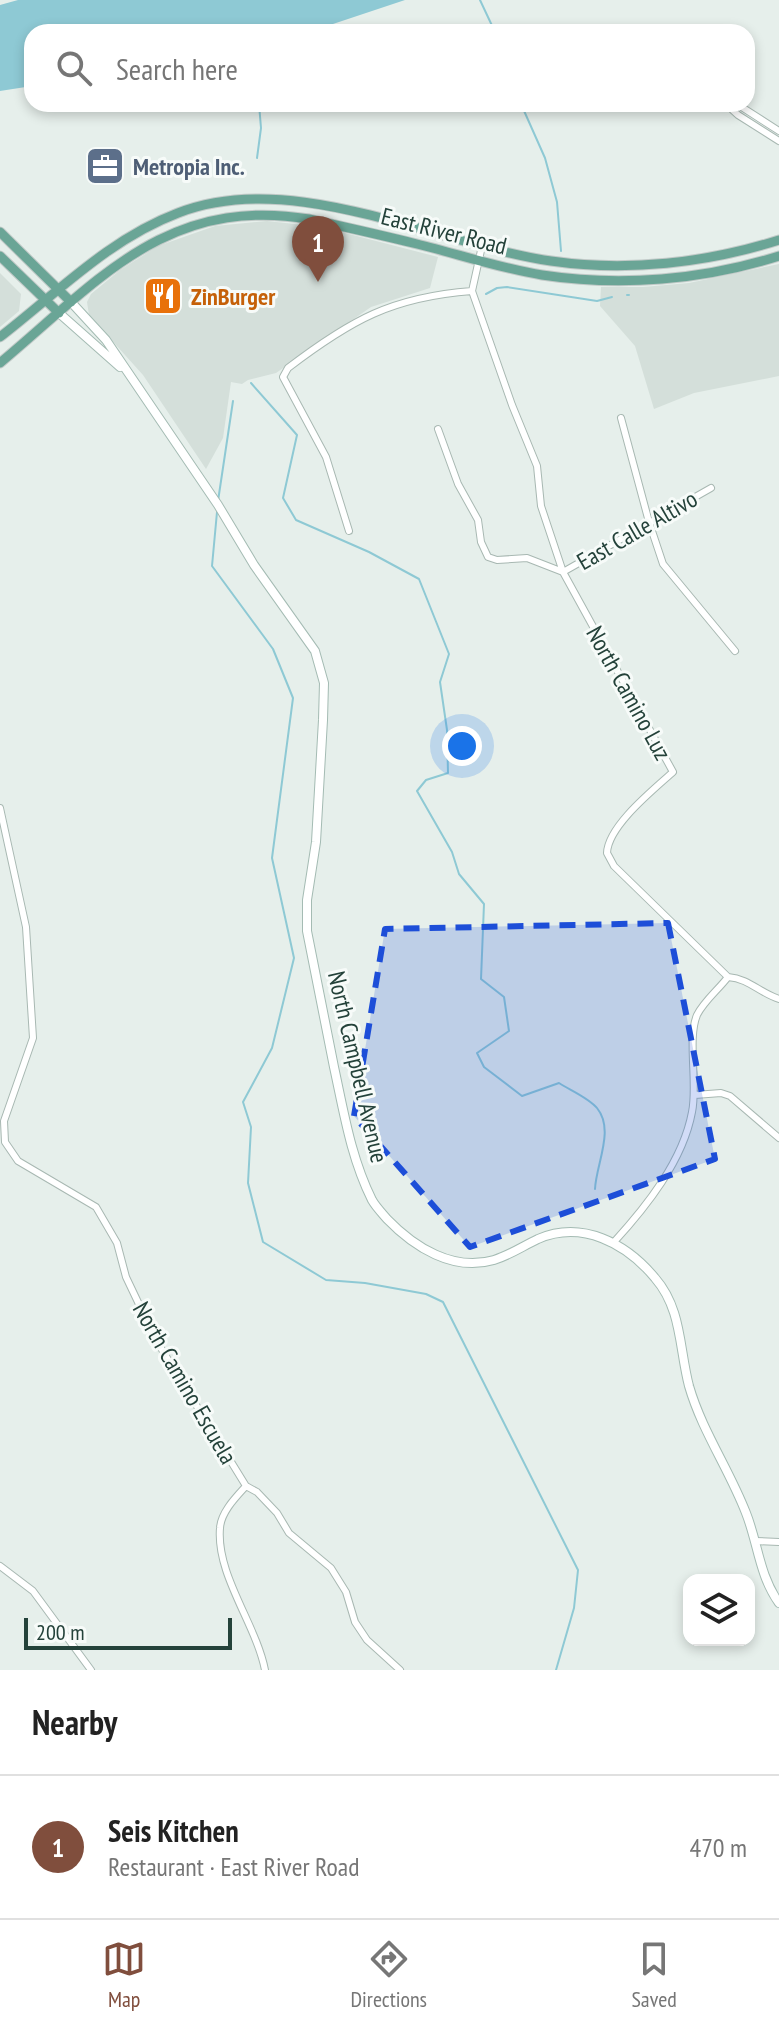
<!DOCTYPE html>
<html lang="en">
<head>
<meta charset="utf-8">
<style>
	body { margin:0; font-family:"PT Sans Narrow",sans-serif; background:#f2f2f2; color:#222 }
	.controls { position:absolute; right:24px; bottom:24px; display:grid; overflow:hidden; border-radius:16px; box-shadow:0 4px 12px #0003 }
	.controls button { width:72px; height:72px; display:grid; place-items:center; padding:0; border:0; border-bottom:2px solid #e0e0e0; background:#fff; color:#222; font:40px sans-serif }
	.scale { position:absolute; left:24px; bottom:20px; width:208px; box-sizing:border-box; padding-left:8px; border:4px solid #24423a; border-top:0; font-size:22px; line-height:28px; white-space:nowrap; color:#24423a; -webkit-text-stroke:6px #f7fbf9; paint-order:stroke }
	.you { position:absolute; left:462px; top:746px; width:28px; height:28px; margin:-20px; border:6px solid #fff; border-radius:50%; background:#1a73e8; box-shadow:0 0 0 12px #1a73e833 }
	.badge { display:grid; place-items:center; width:52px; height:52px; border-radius:50%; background:#804e3d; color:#fff; font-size:26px; font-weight:700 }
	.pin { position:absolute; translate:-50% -66px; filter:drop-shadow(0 2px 4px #0008) }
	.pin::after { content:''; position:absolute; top:42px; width:28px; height:24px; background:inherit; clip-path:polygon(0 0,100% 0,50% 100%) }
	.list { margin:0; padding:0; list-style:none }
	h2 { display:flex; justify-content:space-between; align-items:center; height:104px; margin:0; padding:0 32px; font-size:34px }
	h2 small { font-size:26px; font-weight:400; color:#767676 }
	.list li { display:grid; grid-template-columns:52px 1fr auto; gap:24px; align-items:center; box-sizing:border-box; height:144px; padding:0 32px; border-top:2px solid #e0e0e0 }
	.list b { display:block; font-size:30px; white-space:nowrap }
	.list p { margin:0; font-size:26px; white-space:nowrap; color:#767676 }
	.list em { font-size:26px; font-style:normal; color:#767676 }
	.icon { flex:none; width:44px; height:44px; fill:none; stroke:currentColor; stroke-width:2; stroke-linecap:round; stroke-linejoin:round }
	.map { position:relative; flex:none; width:779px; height:1670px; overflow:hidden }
	.search { position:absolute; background:#fff; box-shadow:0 4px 12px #0003; left:24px; right:24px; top:24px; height:88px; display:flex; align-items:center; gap:20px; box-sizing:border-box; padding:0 28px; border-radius:24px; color:#767676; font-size:30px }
	.sheet { height:248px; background:#fff }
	nav { display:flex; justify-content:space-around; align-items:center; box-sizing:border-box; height:112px; border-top:2px solid #e0e0e0; background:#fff; font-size:22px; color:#767676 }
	nav a { display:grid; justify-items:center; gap:4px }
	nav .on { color:#804e3d }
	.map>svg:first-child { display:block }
	.built { fill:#d4dfda }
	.water { fill:#8ec9d4 }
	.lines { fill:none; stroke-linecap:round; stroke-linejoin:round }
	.stream { stroke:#8ec9d4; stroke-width:2 }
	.street-casing { stroke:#a8b8b2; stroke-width:8 }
	.secondary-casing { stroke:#a4bbb3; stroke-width:10 }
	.primary-casing { stroke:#c2cac8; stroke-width:11 }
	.street { stroke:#fff; stroke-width:6 }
	.secondary { stroke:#fff; stroke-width:8 }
	.primary { stroke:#6aa596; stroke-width:9 }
	.marked { fill:#1d4ed8; fill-opacity:0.2; stroke:#1d4ed8; stroke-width:6; stroke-dasharray:16 10; stroke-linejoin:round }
	.labels { text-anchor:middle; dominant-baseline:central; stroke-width:6; stroke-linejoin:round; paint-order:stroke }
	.service-label { font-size:24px; font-weight:bold; fill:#4e5e75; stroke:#f7fbf9; text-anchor:start }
	.street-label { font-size:24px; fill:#24423a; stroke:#f7fbf9 }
	.food-label { font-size:24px; font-weight:bold; fill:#c56008; stroke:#f7fbf9; text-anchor:start }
</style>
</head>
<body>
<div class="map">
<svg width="779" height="1670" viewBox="0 0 779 1670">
	<rect width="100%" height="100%" fill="#e6efeb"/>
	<path class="built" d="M267 221 322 227 438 257 430 288 371 307 276 373 248 380 242 384 231 382 223 438 206 469 143 375 89 315 87 302 91 294 120 270 158 246 215 226Z
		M779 264V376L694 393 654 409 635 346 600 306 601 287H643L689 283Z
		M0 273 21 294 19 311 0 327Z"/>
	<path class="water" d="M18 0H405L309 32H32V86L0 91V5Z"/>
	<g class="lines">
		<path class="stream" d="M480 0 495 32
			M521 104 545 158 557 202 561 251
			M257 158 261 128 259 104
			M486 294 497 288 507 287 597 301 612 297
			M627 295H629
			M251 383 297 435 283 498 296 520 369 552 419 579 449 654 440 682 447 730 448 773 426 780 417 791 452 852 459 874 484 904 481 979 504 997 509 1031 477 1053 484 1067 522 1096 559 1083C570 1090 589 1098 597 1108 615 1130 596 1164 595 1189
			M218 501 233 401
			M217 512 212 566 273 649 293 698 272 858 294 958 272 1048 243 1102 251 1127 248 1183 263 1242 326 1280 365 1283 426 1294 443 1302 578 1570 574 1608 556 1670"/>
		<g class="street-casing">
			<path id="street" d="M726 104 738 115 779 141
				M737 104 779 131
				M482 246 472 291 512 405 537 466 541 506 563 572 673 772C653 790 608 826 607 853L614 866 728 977
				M621 418 649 522 663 564 735 651
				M438 429 458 484 478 520 481 542 488 557 497 560 527 558 563 572 711 488
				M349 531 326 457 283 377 288 368C351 320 392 297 472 291
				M0 808 26 927 33 1038 4 1121 5 1142 18 1161 96 1207 117 1243 126 1277 156 1340 246 1486 257 1492 277 1513 289 1533 331 1568 346 1592 355 1622 367 1640 400 1670
				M728 977C750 979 758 992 779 999
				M695 1095 721 1093 730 1096 779 1138
				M614 1242C646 1207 683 1161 692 1112 698 1084 687 1039 697 1015 704 1001 718 990 728 977
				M246 1486C236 1497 221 1512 220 1528 216 1575 256 1624 265 1670
				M755 1541 779 1542
				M0 1566 33 1591 91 1670"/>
		</g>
		<g class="secondary-casing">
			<path id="secondary" d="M71 302 106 340 218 505 254 565 315 651 324 683 323 720 316 842 307 900V931C316 976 325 1022 334 1067 344 1113 351 1158 372 1200 376 1207 382 1213 387 1219 414 1247 453 1272 494 1260 510 1255 523 1246 538 1239 582 1220 626 1243 655 1278 682 1309 679 1348 689 1386 702 1431 729 1469 746 1513 758 1543 759 1575 779 1603
				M59 313 120 367"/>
		</g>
		<g class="primary-casing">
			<path id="primary" d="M0 232 71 302
				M0 256 59 313
				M0 337C57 293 109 239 178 213 294 168 435 244 551 261 627 272 707 263 779 240
				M0 363C99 280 167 196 309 219 345 227 381 235 417 244 458 254 499 268 542 275 621 287 703 280 779 256"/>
		</g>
		<use href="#street" class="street"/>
		<use href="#secondary" class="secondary"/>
		<use href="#primary" class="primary"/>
	</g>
	<path class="marked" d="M668 923 715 1159 470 1247 354 1116 385 929Z"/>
	<defs>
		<g id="office-square" transform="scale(2)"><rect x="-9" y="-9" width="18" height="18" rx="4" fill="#5c6f8a" stroke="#f7fbf9"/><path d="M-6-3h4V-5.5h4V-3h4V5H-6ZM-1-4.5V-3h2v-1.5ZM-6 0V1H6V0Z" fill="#fff"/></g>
		<g id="restaurant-square" transform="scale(2)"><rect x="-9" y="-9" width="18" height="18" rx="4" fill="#e8710a" stroke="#f7fbf9"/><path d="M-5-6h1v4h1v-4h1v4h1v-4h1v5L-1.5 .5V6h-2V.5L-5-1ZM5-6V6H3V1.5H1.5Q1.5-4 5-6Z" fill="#fff"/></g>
	</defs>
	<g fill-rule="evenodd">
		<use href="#office-square" x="105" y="166"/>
		<use href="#restaurant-square" x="163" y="296"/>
	</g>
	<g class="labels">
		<g class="service-label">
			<text x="133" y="166">Metropia Inc.</text>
		</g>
		<g class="street-label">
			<text transform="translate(444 231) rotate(14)">East River Road</text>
			<text transform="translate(637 530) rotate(-30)">East Calle Altivo</text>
			<text transform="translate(629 693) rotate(61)">North Camino Luz</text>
			<text transform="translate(358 1067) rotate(77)">North Campbell Avenue</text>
			<text transform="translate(185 1383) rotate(60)">North Camino Escuela</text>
		</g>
		<g class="food-label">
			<text x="191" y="296">ZinBurger</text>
		</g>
	</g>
</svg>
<div class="controls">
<button><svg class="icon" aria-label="layers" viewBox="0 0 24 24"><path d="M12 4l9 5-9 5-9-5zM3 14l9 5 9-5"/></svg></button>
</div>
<div class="scale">200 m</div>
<div class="you"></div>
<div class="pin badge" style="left:318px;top:282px">1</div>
<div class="search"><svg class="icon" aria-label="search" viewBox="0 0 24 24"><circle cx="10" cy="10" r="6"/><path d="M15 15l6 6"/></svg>Search here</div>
</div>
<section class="sheet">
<h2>Nearby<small></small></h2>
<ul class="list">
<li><span class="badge">1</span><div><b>Seis Kitchen</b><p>Restaurant · East River Road</p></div><em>470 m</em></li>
</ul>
</section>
<nav>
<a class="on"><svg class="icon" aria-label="map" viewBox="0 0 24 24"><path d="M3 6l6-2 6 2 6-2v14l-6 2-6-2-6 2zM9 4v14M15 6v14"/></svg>Map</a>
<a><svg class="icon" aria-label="directions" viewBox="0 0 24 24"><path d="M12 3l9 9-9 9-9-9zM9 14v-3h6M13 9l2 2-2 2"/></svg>Directions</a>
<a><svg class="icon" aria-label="saved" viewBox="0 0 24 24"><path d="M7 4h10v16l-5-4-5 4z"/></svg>Saved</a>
</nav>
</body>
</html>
